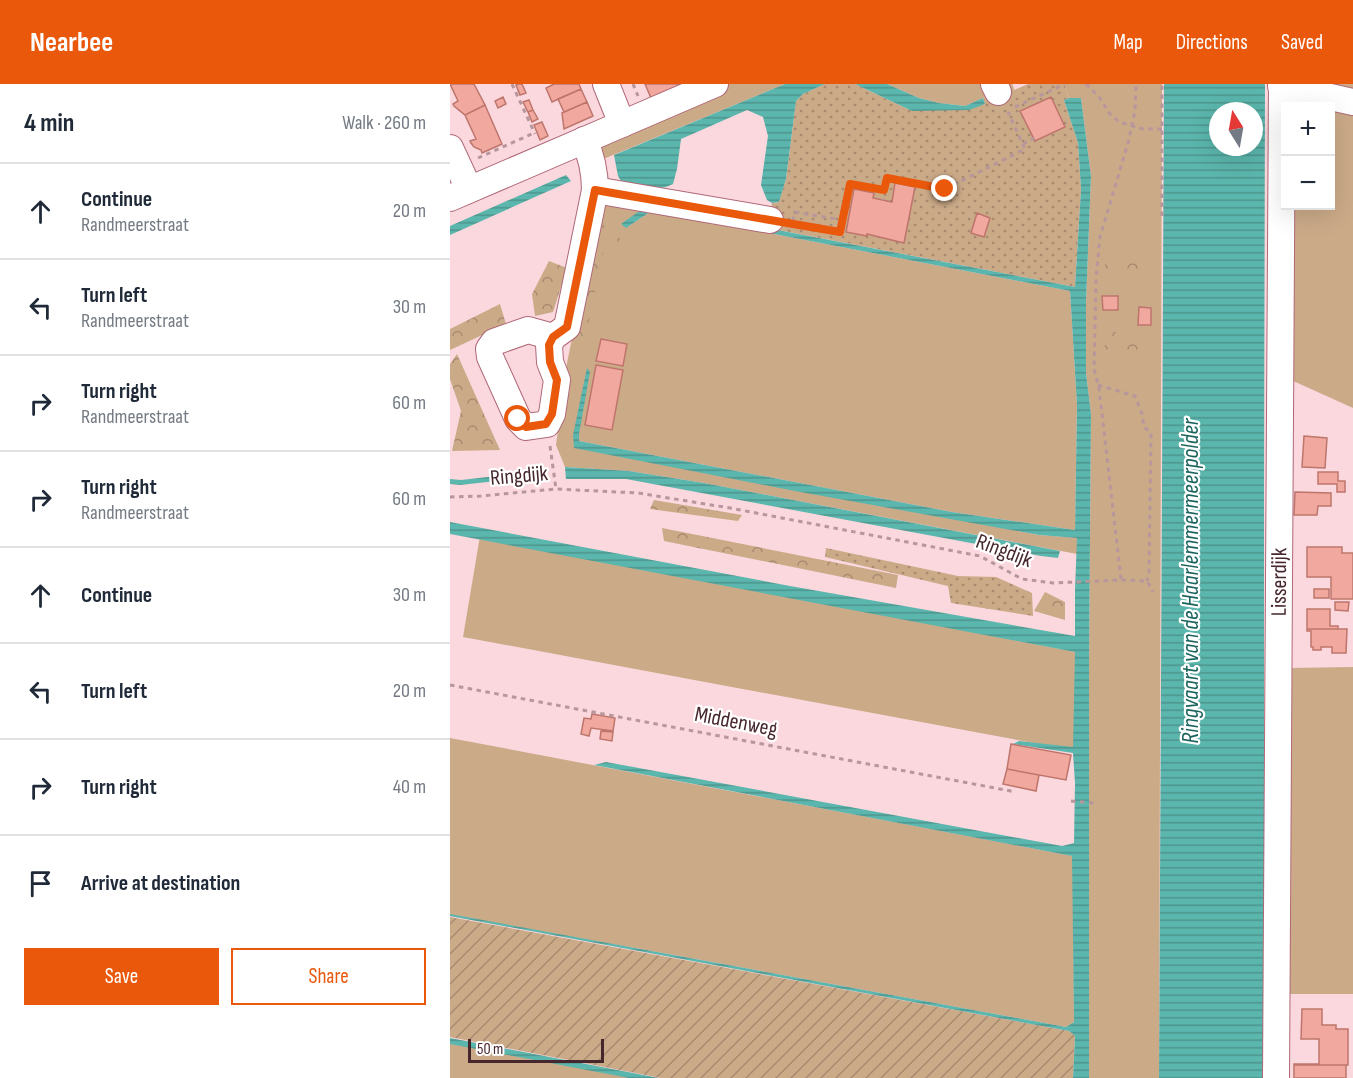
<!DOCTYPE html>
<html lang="en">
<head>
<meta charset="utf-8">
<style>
	body { margin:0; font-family:"Sofia Sans Condensed",sans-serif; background:#f6f6f7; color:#1f2937 }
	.controls { position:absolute; right:18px; top:18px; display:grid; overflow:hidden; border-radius:0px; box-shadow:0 6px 24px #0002 }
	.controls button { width:54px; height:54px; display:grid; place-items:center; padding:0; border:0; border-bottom:2px solid #e0e1e3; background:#fff; color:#1f2937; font:30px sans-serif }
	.compass { position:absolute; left:759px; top:18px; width:54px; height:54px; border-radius:50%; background:#fff; box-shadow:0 6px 24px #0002; rotate:349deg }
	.scale { position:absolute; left:18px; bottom:15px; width:136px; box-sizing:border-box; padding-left:6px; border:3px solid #46272d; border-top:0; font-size:16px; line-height:21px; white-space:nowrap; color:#46272d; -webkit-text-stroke:4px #fff; paint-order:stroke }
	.stop { position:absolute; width:18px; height:18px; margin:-14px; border:4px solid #ea580c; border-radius:50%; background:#fff }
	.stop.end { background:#ea580c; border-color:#fff; box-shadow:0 2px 6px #0008 }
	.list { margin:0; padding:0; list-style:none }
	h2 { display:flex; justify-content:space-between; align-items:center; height:78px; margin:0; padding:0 24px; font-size:26px }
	h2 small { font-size:20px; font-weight:400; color:#747a83 }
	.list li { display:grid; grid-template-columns:39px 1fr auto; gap:18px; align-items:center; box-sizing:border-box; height:96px; padding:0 24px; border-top:2px solid #e0e1e3 }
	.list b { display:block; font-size:22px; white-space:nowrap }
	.list p { margin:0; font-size:20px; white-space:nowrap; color:#747a83 }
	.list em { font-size:20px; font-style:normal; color:#747a83 }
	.actions { display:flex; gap:12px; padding:18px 24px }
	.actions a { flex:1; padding:14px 0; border:2px solid #ea580c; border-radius:0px; text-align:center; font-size:21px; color:#ea580c }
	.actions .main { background:#ea580c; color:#fff }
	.icon { flex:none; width:33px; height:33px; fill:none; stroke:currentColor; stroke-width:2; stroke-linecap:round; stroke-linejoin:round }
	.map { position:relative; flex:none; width:903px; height:994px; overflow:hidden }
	header { display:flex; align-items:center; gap:36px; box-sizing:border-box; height:84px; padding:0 30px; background:#ea580c; color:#fff }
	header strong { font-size:28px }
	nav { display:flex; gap:33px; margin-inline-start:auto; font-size:21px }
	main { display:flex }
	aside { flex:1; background:#fff }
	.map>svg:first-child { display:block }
	.grass { fill:#cbaa88 }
	.forest { fill:url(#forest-crowns) }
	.park { fill:url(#park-dots) }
	.garden { fill:url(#garden-furrows) }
	.water { fill:url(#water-rules); fill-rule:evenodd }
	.building { fill:#f1a89f; stroke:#be756c; stroke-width:1.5 }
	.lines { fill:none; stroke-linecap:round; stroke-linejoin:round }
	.minor-casing { stroke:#b06877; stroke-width:28 }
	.path { stroke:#b7969c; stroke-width:3; stroke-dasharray:4.5 4.5; stroke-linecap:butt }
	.minor { stroke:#fff; stroke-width:26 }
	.route { stroke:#ea580c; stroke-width:8 }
	.labels { text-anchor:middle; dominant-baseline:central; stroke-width:4.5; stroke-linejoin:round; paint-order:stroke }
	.street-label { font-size:22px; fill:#46272d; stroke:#fff }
	.water-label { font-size:24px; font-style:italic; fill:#1b645e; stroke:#fff }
</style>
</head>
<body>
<header>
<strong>Nearbee</strong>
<nav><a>Map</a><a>Directions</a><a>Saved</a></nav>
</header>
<main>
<aside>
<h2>4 min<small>Walk · 260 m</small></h2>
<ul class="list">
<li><svg class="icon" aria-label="ahead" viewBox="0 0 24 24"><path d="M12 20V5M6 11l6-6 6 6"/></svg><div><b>Continue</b><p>Randmeerstraat</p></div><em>20 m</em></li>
<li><svg class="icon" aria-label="left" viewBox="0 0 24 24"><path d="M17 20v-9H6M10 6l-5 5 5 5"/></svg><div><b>Turn left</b><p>Randmeerstraat</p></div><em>30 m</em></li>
<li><svg class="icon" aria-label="right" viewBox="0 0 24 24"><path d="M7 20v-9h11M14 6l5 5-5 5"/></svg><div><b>Turn right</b><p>Randmeerstraat</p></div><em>60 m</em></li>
<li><svg class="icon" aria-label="right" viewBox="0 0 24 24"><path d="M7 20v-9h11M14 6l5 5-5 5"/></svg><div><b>Turn right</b><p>Randmeerstraat</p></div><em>60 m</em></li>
<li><svg class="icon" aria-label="ahead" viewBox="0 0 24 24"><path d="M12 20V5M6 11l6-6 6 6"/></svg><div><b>Continue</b></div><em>30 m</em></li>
<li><svg class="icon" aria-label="left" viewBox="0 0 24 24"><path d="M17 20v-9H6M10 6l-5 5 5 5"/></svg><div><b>Turn left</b></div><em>20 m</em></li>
<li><svg class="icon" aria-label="right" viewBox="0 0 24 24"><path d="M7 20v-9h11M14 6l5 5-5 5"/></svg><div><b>Turn right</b></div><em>40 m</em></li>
<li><svg class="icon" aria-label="arrive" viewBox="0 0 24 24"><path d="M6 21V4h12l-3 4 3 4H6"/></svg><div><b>Arrive at destination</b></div></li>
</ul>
<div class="actions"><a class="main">Save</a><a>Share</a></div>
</aside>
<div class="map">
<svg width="903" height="994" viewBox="0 0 903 994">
	<defs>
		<pattern id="forest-crowns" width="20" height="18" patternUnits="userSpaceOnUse" patternTransform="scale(1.5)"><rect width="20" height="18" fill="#cbaa88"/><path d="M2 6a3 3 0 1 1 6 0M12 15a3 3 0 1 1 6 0" fill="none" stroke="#a78a70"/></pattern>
		<pattern id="park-dots" width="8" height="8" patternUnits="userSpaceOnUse" patternTransform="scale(1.5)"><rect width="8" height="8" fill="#cbaa88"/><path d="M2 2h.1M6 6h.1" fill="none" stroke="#a78a70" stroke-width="1.8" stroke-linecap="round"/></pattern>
		<pattern id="garden-furrows" width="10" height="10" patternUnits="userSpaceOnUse" patternTransform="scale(1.5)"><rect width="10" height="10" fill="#cbaa88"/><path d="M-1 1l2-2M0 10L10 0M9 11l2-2" fill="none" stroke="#a78a70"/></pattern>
		<pattern id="water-rules" width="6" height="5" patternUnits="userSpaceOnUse" patternTransform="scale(1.5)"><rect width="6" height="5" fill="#5bb6ad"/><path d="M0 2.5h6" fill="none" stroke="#4d948d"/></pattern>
	</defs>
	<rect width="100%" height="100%" fill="#fad8de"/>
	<path class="grass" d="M280 0H335L151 76 144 59Z
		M437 0H562L563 1 515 22 489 19 469 14Z
		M614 0H712L709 994H639V580L641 330 636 289V218L641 92 631 14H619Z
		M859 0H903V324L841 296V122H880V22H852L863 15Z
		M150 117 199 125 176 144 200 128 215 129 620 207 627 321 625 446 502 428 129 357V350L124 363 589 451 628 454 627 470 254 399 179 387 115 383 106 361 117 279Z
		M30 452 625 568 627 667 13 553Z
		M903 583V910H838L839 584Z
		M0 654 623 772 624 938 616 943 191 865 0 832Z
		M0 959 186 994H0Z"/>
	<path class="forest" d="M148 136 174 158 154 165 135 256 124 258Z
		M657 168 674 180 696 178 698 186 654 189Z
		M99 177 117 184 103 228 85 232 82 210Z
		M50 220 56 240 0 266V245Z
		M654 238 675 256 699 263 702 271 674 269 655 275Z
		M7 270 50 366 2 367 11 327 0 295V280Z
		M204 416 292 431 288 437 200 425Z
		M212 444 448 491 446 504 214 457Z
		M595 508 615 518V536L584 527Z"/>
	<path class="park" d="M375 0H405L462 27 535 20 533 14 563 1 564 6 578 0H614L619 14 614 16 628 59 631 105 625 203 318 144 322 119 329 118 336 95 346 17 353 10Z
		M376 464 508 492 546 493 582 509 583 532 501 519 498 502 375 473Z"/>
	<path class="garden" d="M0 833 619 947 625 952 623 994H211L0 953Z"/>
	<path class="water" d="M335 0H375L353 10 346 17 336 95 329 118 322 119 317 116 311 101 318 52 313 33 297 26 231 55 227 85 223 100C208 108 191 104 174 102L168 92 164 71Z
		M405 0H437L469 14 489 19 515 22 533 14 535 20 519 26 462 27Z
		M714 0H815L814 411V994H709ZM768 27H804V63H768Z
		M619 14H631L641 92 636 218V289L641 330 639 580V994H623L625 952 619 947 0 832V830L616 943 624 938 622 772 144 681 156 678 612 762 624 759 625 699 623 669 563 660 569 657 623 663 625 568 0 450V438L340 502 625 552V506L627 454 589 451 345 407 124 364 123 351 137 284 140 288 129 350V357L502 428 625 446 627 321 620 207 215 129 200 128 176 144 171 140 188 128 207 123 625 203 631 105 628 59 614 16Z
		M116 91 121 97 0 151V142Z
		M115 383 179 387 254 399 610 467 608 474 591 472 176 395H116Z
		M92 387V392L10 401 0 400V395L11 396Z
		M0 954 209 994H179L0 960Z"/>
	<path class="building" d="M0 0H24L35 21 15 31 4 22 3 20 8 17Z
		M68 0H72L76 9 70 11 66 1Z
		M104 0H129L131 5 102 18 96 4Z
		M195 0H229L230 1 201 14Z
		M131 5 137 18 114 28 108 15Z
		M53 13 56 20 48 24 45 17Z
		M601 13 615 43 585 57 570 27Z
		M79 16 83 26 78 28 73 18Z
		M137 18 143 32 114 45 112 29Z
		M35 21 52 60 32 69 31 66 24 63 21 59 20 57 26 55 15 31Z
		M83 26 88 35 82 38 78 28Z
		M92 38 98 52 90 56 84 41Z
		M445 99 465 103 454 159 417 150V152L396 148 404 105 424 109 423 114 442 118Z
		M527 129 540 134 534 153 521 149Z
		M652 212H668V226H653Z
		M689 223 701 224V241H688Z
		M151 255 177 260 173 282 146 277Z
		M146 281 173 286 162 346 135 341Z
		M854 352 877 354 875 384 852 383Z
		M868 388H888V397H895V408H887V400H868Z
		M845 408 881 409V422H868L867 431H844Z
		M857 463H892V469H903V515H881V493H857Z
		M864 505H879V514H864Z
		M885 518H899L898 527 885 526Z
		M857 525H880V542H888V545H857Z
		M857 545H897L896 569H882V563H871V566H863V563H861V547H857Z
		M142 630 165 634 163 647 141 644 139 652 131 650 134 634 141 635Z
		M151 647 163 648 162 657 150 655Z
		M561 660 621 671 616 696 557 685Z
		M557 685 589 691 586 707 553 700Z
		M852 925H872V941H886V945H898V981H844V980H869V955H851Z
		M844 981H896V994H844Z"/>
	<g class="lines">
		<g class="minor-casing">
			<g id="minor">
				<path d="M544 0 548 8"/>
				<path d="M831 2 903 18"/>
				<path d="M172 40 265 0"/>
				<path d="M0 64 19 105"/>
				<path d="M145 106 320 136"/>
				<path d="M0 114 172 40 156 0"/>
				<path d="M103 253 78 246 44 258 39 265 40 273 68 335 76 343 97 340 102 330 107 296 100 278 99 261 103 253 117 243 145 106C145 87 142 73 134 56"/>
				<path id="s1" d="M826 994 832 0"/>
			</g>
		</g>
		<path class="path" d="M62 0 85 50
			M183 0 188 12
			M636 0 649 13 660 30 669 38 693 45H712
			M565 23 615 0
			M573 60 584 54
			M28 74 84 49
			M434 106 437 94 495 105 575 65 558 28
			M712 132V0
			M343 137 345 128 393 136
			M339 139 390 148 400 100 434 106 433 116
			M648 301 685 312 692 330 694 343 701 349 699 488 697 497
			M100 362 106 405
			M0 413 31 412 106 405 188 409 280 424 530 472 572 495 603 499 671 496 697 497 703 508
			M671 495 649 304 644 285 646 195 650 153 678 59 685 27 686 0
			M0 601 566 708
			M621 717 644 719"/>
		<use href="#minor" class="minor"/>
	</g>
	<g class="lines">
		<path class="route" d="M68 335 76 343 96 340 102 330 107 296 100 278 99 261 103 253 117 243 145 106 390 148 400 100 434 106 437 94 495 105"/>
	</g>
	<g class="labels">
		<g class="street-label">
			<text transform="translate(69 392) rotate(-5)">Ringdijk</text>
			<text transform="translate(554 467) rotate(21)">Ringdijk</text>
			<text stroke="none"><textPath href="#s1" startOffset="496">Lisserdijk</textPath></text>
			<text transform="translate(286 638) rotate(11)">Middenweg</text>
		</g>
		<g class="water-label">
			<text transform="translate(740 497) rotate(-90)">Ringvaart van de Haarlemmermeerpolder</text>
		</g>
	</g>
</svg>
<div class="controls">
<button>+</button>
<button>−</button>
</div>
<svg class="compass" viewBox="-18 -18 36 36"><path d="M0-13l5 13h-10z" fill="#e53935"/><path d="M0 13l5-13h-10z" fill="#747a83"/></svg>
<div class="scale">50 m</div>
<div class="stop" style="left:68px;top:335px"></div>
<div class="stop end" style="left:495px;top:105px"></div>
</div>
</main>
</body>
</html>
